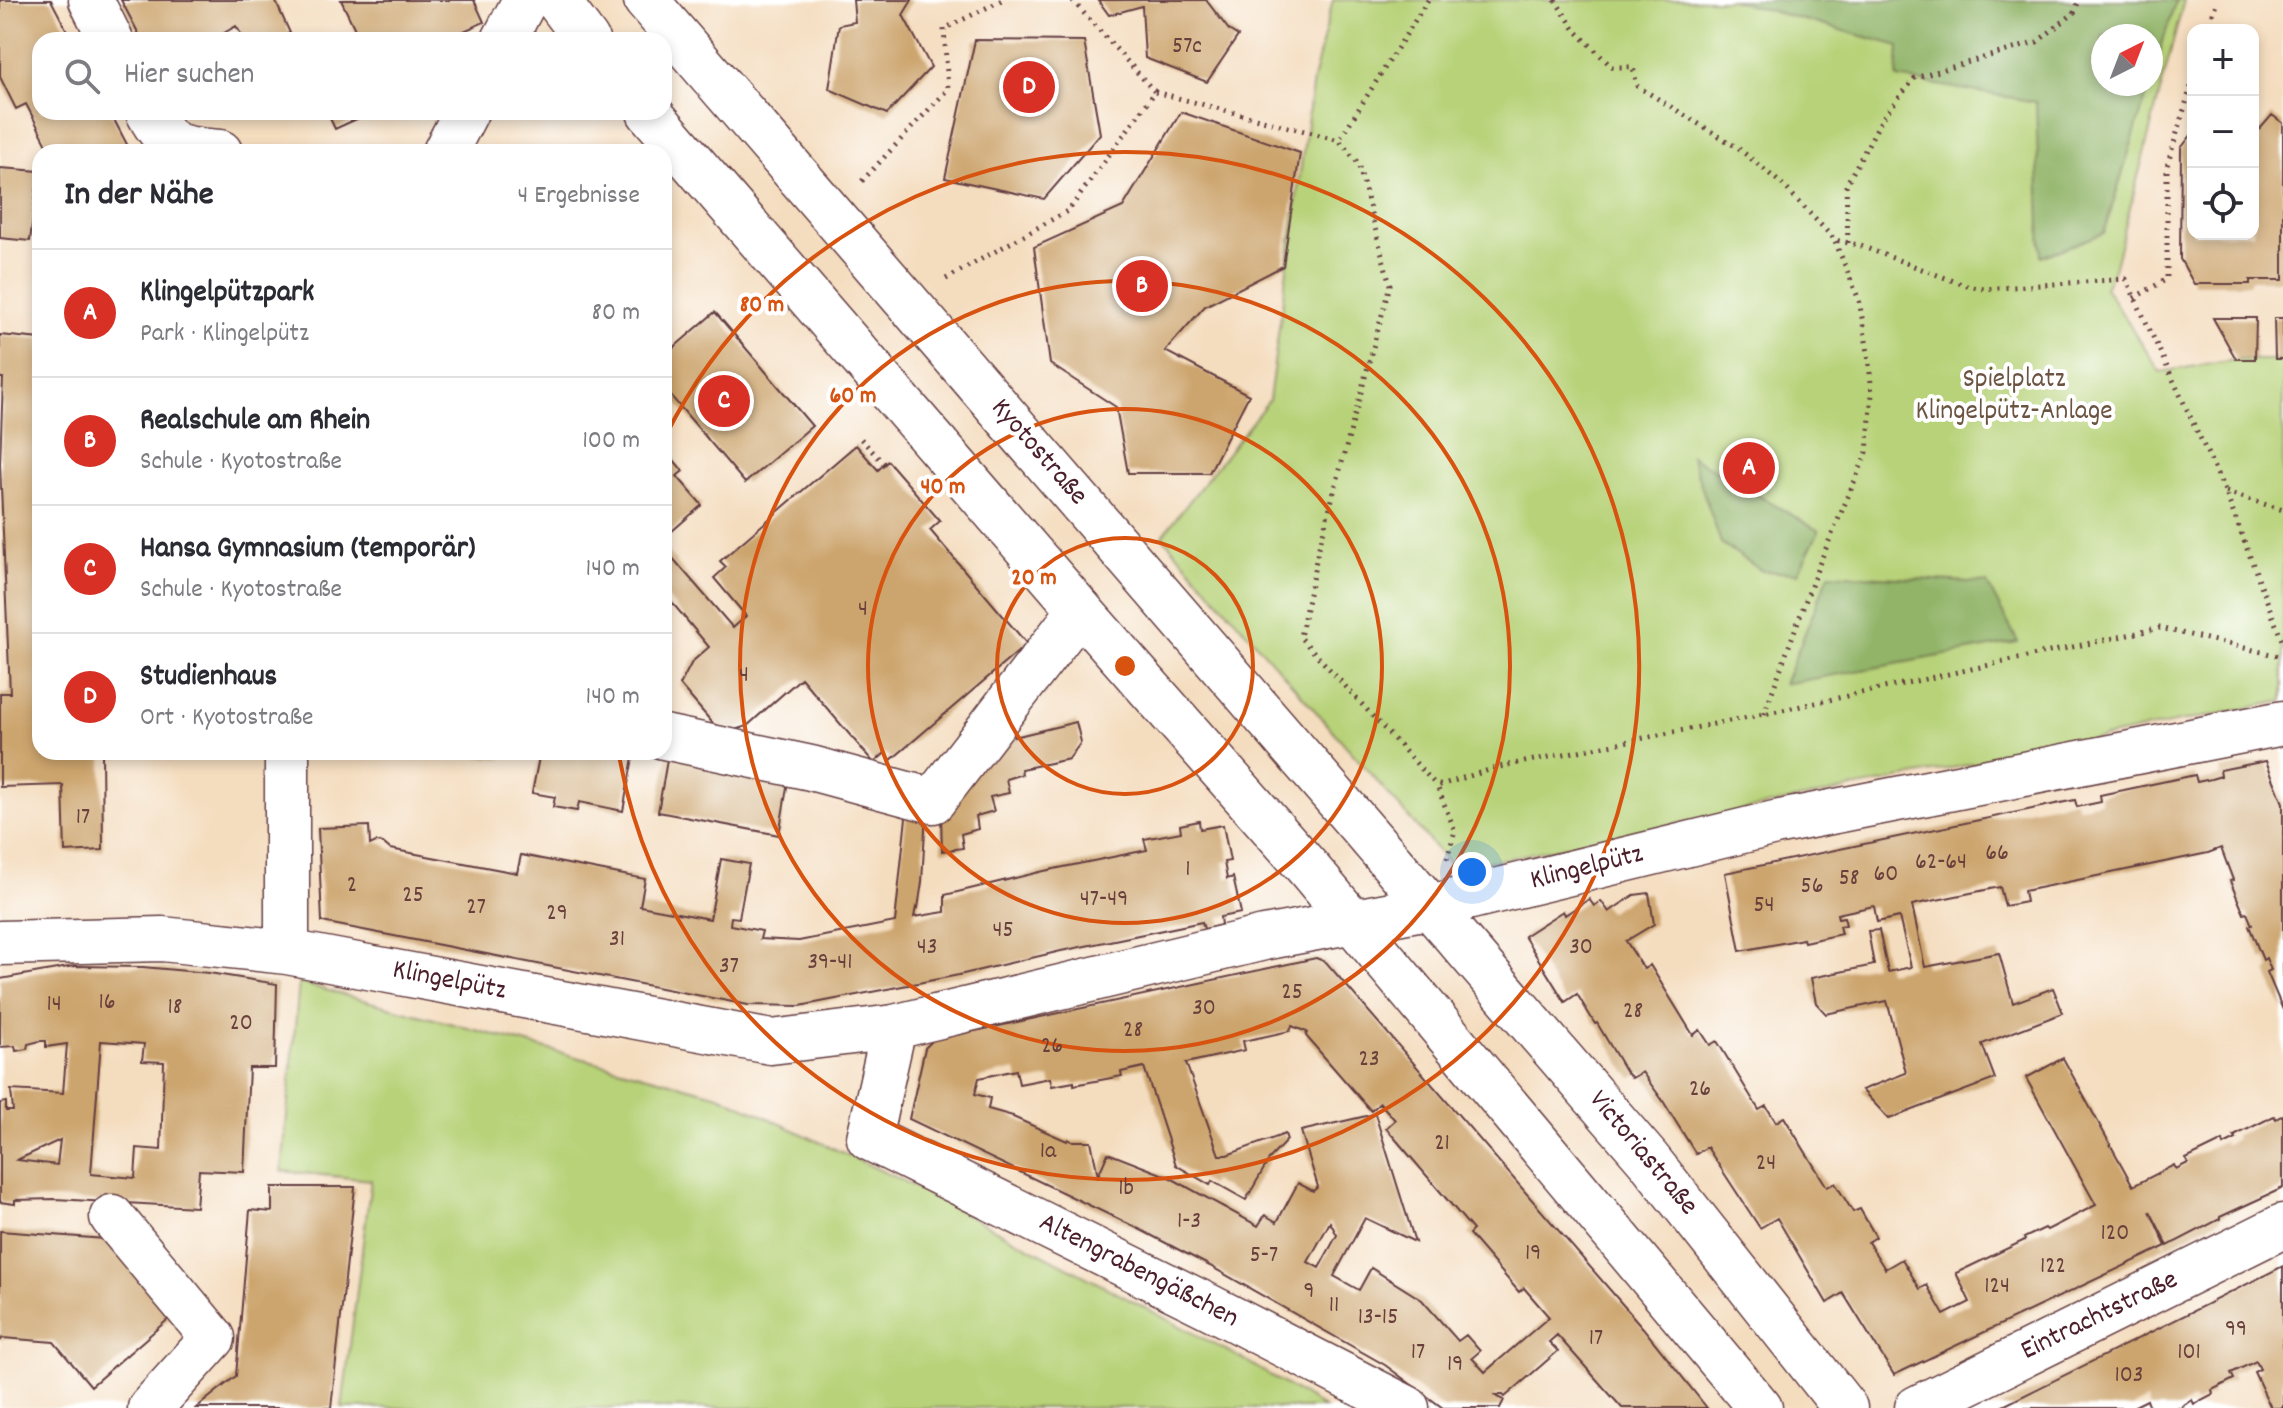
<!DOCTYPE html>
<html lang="de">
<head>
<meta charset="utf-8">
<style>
	body { margin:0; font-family:Dekko,sans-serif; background:#f2f2f3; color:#2b2b33 }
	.controls { position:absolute; right:24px; top:24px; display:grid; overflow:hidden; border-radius:16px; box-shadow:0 4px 12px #0003 }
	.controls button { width:72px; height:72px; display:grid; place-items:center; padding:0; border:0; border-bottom:2px solid #e1e1e2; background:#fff; color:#2b2b33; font:40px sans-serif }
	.compass { position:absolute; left:2091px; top:24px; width:72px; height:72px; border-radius:50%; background:#fff; box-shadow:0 4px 12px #0003; rotate:42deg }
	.you { position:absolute; left:1472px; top:872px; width:28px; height:28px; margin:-20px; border:6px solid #fff; border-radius:50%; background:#1a73e8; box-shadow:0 0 0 12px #1a73e833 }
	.badge { display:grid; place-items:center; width:52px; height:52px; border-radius:50%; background:#d93025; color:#fff; font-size:26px; font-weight:700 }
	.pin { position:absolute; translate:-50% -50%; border:4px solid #fff; box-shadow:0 2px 8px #0006 }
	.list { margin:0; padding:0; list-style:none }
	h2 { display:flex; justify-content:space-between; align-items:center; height:104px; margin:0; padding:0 32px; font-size:34px }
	h2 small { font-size:26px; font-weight:400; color:#7c7c81 }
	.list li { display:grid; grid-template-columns:52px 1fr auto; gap:24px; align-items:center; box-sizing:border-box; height:128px; padding:0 32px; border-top:2px solid #e1e1e2 }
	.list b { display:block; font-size:30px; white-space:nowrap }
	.list p { margin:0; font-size:26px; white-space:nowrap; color:#7c7c81 }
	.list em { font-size:26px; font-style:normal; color:#7c7c81 }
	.icon { flex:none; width:44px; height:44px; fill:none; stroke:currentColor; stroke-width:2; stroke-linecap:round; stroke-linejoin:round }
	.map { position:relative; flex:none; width:2283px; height:1408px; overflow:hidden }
	.search { position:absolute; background:#fff; box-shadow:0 4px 12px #0003; left:32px; top:32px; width:640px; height:88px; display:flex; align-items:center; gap:20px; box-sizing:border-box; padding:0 28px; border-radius:24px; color:#7c7c81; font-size:30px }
	.panel { position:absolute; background:#fff; box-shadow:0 4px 12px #0003; left:32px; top:144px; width:640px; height:616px; border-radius:24px }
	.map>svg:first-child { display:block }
	.green { fill:#b7d278; stroke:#807852; stroke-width:2; fill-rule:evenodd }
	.forest { fill:#91b468; stroke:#6e6a4a; stroke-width:2 }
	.building { fill:#cca46d; fill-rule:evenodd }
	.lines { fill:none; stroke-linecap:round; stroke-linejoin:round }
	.minor-casing { stroke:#643c41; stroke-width:47 }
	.major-casing { stroke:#643c41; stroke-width:47 }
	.path { stroke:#643c41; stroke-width:5; stroke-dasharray:2 6; stroke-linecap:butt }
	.minor { stroke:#fff; stroke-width:44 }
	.major { stroke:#fff; stroke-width:44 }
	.ring { fill:none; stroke:#d8530f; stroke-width:4 }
	.labels { text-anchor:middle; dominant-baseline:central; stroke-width:8; stroke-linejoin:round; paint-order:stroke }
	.number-label { font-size:24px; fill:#6a403c }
	.park-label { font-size:28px; fill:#6b5542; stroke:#fff }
	.street-label { font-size:28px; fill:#4a1f2b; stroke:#fff }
	.centre { fill:#d8530f; stroke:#fff; stroke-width:4 }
	.ring-label { font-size:24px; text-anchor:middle; font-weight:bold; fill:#d8530f; stroke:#fff; stroke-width:8; stroke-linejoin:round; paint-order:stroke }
</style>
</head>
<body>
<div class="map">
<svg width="2283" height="1408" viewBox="0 0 2283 1408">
	<rect width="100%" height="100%" fill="#fff"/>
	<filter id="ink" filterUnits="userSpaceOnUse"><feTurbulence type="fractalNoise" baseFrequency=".0125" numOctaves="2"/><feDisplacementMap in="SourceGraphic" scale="16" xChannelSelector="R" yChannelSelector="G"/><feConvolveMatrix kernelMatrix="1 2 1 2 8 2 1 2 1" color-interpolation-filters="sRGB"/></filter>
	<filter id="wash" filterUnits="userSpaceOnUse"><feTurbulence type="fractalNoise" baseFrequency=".006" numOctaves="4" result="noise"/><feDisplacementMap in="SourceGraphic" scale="32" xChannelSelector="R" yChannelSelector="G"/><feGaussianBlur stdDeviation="1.8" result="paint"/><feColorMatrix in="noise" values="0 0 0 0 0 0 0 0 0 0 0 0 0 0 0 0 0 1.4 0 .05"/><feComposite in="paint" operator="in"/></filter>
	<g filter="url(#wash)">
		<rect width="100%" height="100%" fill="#f4ddbf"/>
		<path class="green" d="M1333 0H2184L2114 269 2105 287 2160 372 2235 360H2283V701L1454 869 1162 536 1269 400 1313 80ZM2103 36H2151V84H2103Z
			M299 983 719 1095 899 1179 1243 1359 1324 1408H342L371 1180 282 1171Z"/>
		<path class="forest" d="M1731 0H2176L2151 80V36H2103V84H2150L2104 233 2041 257 2036 102 1897 78 1899 46Z
			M1691 456 1819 531 1798 573 1762 571 1721 543Z
			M1829 574 1987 583 2018 642 1784 684Z"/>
		<g id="blocks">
			<path class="building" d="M0 0H51L72 40H40V112H110L131 152H51L26 104 16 109 0 77Z
				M121 0H275L290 33 275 40H238L243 37 236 26 212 40H142Z
				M341 0H474L484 22 444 40H360Z
				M853 0H912L903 15 931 67 887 114 829 89 839 25 855 22Z
				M1098 0H1206L1229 30 1238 36 1207 82 1145 58 1142 6 1109 15Z
				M975 40 1084 41 1100 134 1044 199 945 178Z
				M327 112H372L335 129Z
				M1181 112 1300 153 1283 266 1205 306 1165 351 1249 395 1209 473H1128L1116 407 1050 364 1034 247 1123 207Z
				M2272 115 2283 123V280H2250V284H2194L2180 259 2181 148 2193 133V234H2253V137Z
				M0 168 39 171 30 241 0 238Z
				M715 312 812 426 745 483 664 388V356Z
				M2213 318H2256L2255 359H2236Z
				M2274 318H2283V359H2275Z
				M0 335 40 339V752H102L103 850 65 852 63 785 0 787V693H10L0 464 3 378H0Z
				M856 445 878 470 888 461 940 521 930 530 1027 644 891 760 885 753 874 763 801 678 747 726 722 734 680 685 692 662 709 647 664 593V548L733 628 746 616 714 578 726 567 720 561Z
				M664 448 683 471 677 476 702 505 664 538Z
				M1076 722 1081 742 1069 759 1021 769 1022 774 1006 779 1009 793 990 797 994 811 976 816 978 829 961 834 963 848 942 851 941 815 1011 724 1014 737Z
				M435 752H503L502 759 435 754Z
				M540 752H634L623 811 579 802 577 811 553 807 555 797 532 793Z
				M668 754 788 781 779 835 658 812Z
				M2266 761 2283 803V1010L2267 972 2271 970 2266 958 2263 960 2249 926 2252 925 2247 913 2244 914 2230 881 2233 880 2221 848 2208 853 2024 891 2026 902 2005 906 2000 887 1912 905 1925 967 1999 953 2013 1003 2053 988 2063 1013 1982 1044 1995 1079 1889 1119 1862 1090 1906 1073 1887 1001 1826 1014 1816 1003 1811 978 1874 965 1868 931 1879 930 1888 972 1911 967 1899 917 1877 922 1874 906 1837 914 1838 918 1844 917 1846 925 1839 926 1841 934 1804 942 1803 939 1740 951 1725 873 2075 800 2077 807 2101 802 2100 795 2195 775 2197 782 2211 779 2221 776 2220 770Z
				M907 808 926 812 922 882 918 908 916 907 914 917 945 912V895L1044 871 1147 850 1144 839 1181 832 1180 825 1199 821 1200 829 1223 825 1230 861 1224 862 1227 879 1233 877 1241 913 1220 917 1221 925 1204 929 1202 922 1061 951 959 975 800 1006 748 1005 322 922 318 828 369 826 370 845 376 842 383 843 390 849 517 873 521 855 645 879 640 906 710 919 721 859 749 864 739 918 731 917 730 925 762 931 760 939 799 941 895 922Z
				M1649 893 1654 924 1626 941 1644 969 1650 965 1693 1035 1700 1030 1710 1045 1717 1041 1759 1110 1766 1106 1776 1122 1784 1117 1827 1187 1835 1183 1853 1212 1860 1209 1876 1237 1868 1242 1885 1269 1902 1259 1920 1289 1927 1285 1944 1315 1970 1302 1956 1273 2025 1240 2024 1238 2045 1228 2047 1230 2096 1205 2026 1078 2063 1058 2133 1186 2174 1165 2176 1169 2188 1163 2186 1159 2223 1141 2224 1145 2236 1139 2234 1136 2274 1116 2276 1119 2283 1115V1188L2220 1217V1219L2168 1246 2150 1211 2166 1246 1894 1375 1843 1293 1827 1303 1777 1218 1760 1228 1707 1147 1696 1154 1663 1101 1642 1072 1632 1078 1626 1072 1597 1023 1595 1024 1577 994 1565 1002 1524 936 1563 911 1565 915 1589 899 1594 906 1601 901 1609 912 1634 895Z
				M1316 958 1326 962 1643 1328 1707 1408H1622L1557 1335 1549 1342 1558 1351 1505 1397 1503 1395H1494L1504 1400 1500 1408H1443L1385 1365 1210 1266 1141 1230 909 1119 925 1048 933 1040ZM1292 1026 1307 1032 1306 1036 1371 1111 1380 1103 1395 1120 1386 1128 1473 1230 1469 1234 1519 1292 1524 1288 1549 1317 1485 1372 1472 1358 1480 1351 1466 1335 1458 1341 1422 1300 1371 1268 1359 1290 1334 1276 1365 1218 1415 1242 1375 1114 1301 1131 1318 1187 1313 1191 1298 1183 1277 1222 1265 1215 1258 1226 1169 1177 1108 1153 1098 1176 1091 1141H1071L1068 1139 1067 1141 1013 1117V1116L988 1109 990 1098 975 1094 979 1078 1016 1070 1019 1084 1050 1078 1052 1086 1074 1082V1085L1122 1076 1121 1072 1144 1067 1176 1165 1210 1185 1212 1181 1246 1200 1270 1158 1287 1140 1285 1134 1227 1155H1219L1186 1063 1245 1050 1243 1041 1290 1031ZM1330 1222 1337 1235 1319 1268 1308 1262Z
				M74 966 143 967 209 973 277 984 275 1068H249L244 1172 199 1170 196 1207 55 1199 15 1200V1204L0 1202V1103L6 1102V1111H13L11 1090 63 1093 67 1044 46 1047V1041H40L28 1044 27 1049 16 1051 15 1046 0 1047V979ZM101 1041 144 1044 142 1061 164 1062 161 1150 137 1148 135 1178 91 1174ZM60 1140 57 1165 17 1160Z
				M272 1187H355L331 1408H196L236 1376 250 1210 272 1212Z
				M0 1231 105 1239 172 1316 91 1386 54 1342 3 1338 0 1341Z
				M2283 1266V1408H2271L2254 1372 2260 1369 2256 1361 2231 1373 2234 1379 2212 1390 2213 1394 2194 1404 2192 1400 2182 1406 2183 1408H2150L2147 1400 2131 1408H1999Z"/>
		</g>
	</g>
	<g filter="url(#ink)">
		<use href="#blocks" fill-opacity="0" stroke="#643c41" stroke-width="2"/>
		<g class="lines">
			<g class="minor-casing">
				<path id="minor" d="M91 0 111 40
					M504 40 525 0
					M148 112C167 149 182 149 220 152
					M445 152 466 112
					M664 737 811 768 933 801 1080 610
					M287 752V952
					M0 943 162 939 287 952 771 1042 894 1027 1264 938 1434 906 1775 823 2283 723
					M894 1027 869 1138 1208 1306 1407 1408
					M112 1217 213 1338 150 1408
					M1917 1408 2283 1226"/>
			</g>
			<g class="major-casing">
				<path id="major" d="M557 0 587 40
					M646 0 1648 1159 1845 1408
					M649 112 1080 610 1307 867 1760 1408"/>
			</g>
			<path class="path" d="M1428 0 1339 140 1358 163 1390 285 1318 551 1300 637 1437 786
				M1555 0 1575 30 1612 67H1633L1637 86 1738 148 1783 185 1835 240 1858 245 1967 286 1984 289 2126 279 2225 491 2283 643
				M2208 30 2217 0
				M1155 92 1339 140
				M862 181 948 89 944 29 1002 0
				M1848 243 1846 185 1883 117 1915 78 2037 42 2074 13 2079 0
				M946 279 1069 210 1155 92 1072 0
				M2134 298 2167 279V166L2193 80
				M861 439 884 464
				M2226 492 2283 510
				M1764 714 1818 567 1867 452 1872 394 1868 353 1859 300 1835 241
				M1447 859 1455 831 1437 786 1499 767 1764 714 2160 628 2283 657"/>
			<use href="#minor" class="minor"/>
			<use href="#major" class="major"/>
		</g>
	</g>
	<g class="ring">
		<circle cx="1125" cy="666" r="128"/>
		<circle cx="1125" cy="666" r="257"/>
		<circle cx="1125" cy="666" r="385"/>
		<path d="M665 437A514 514 0 1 1 619 755"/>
	</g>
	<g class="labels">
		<g class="number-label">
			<text x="1187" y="47">57c</text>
			<text x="863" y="610">4</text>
			<text x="744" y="676">4</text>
			<text x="83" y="818">17</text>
			<text x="1997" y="854">66</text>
			<text x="1941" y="863">62-64</text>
			<text x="1188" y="870">1</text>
			<text x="1886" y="875">60</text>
			<text x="1849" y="879">58</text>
			<text x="352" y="886">2</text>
			<text x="1812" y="887">56</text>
			<text x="413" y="896">25</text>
			<text x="1104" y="900">47-49</text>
			<text x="1764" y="906">54</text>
			<text x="476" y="908">27</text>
			<text x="557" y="914">29</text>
			<text x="1003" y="931">45</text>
			<text x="617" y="940">31</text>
			<text x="927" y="948">43</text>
			<text x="1581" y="948">30</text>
			<text x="830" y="963">39-41</text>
			<text x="729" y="967">37</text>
			<text x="1292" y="993">25</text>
			<text x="107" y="1003">16</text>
			<text x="54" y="1005">14</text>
			<text x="175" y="1008">18</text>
			<text x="1204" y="1009">30</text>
			<text x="1633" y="1012">28</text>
			<text x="241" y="1024">20</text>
			<text x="1133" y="1031">28</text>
			<text x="1052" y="1047">26</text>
			<text x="1369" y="1060">23</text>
			<text x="1700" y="1090">26</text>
			<text x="1442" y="1144">21</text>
			<text x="1048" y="1152">1a</text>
			<text x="1766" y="1164">24</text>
			<text x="1126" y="1189">1b</text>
			<text x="1189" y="1222">1-3</text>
			<text x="2115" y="1234">120</text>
			<text x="1533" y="1254">19</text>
			<text x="1264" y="1256">5-7</text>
			<text x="2053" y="1267">122</text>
			<text x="1997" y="1287">124</text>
			<text x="1309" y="1292">9</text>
			<text x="1334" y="1306">11</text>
			<text x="1378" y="1318">13-15</text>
			<text x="2236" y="1330">99</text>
			<text x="1596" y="1339">17</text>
			<text x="1418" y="1353">17</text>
			<text x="2189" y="1353">101</text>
			<text x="1455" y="1365">19</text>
			<text x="2129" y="1376">103</text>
		</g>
		<g class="park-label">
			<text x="2014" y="381">Spielplatz<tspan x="2014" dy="32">Klingelpütz-Anlage</tspan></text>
		</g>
		<g class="street-label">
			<text transform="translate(1038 453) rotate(49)">Kyotostraße</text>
			<text transform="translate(1587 869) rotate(-14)">Klingelpütz</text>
			<text transform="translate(449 982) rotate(11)">Klingelpütz</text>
			<text transform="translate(1642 1154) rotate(50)">Victoriastraße</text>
			<text transform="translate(1138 1272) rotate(27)">Altengrabengäßchen</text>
			<text transform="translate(2100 1317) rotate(-26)">Eintrachtstraße</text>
		</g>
	</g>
	<circle cx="1125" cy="666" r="12" class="centre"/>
	<g class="ring-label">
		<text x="762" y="311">80 m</text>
		<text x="853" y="402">60 m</text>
		<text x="943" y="493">40 m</text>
		<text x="1034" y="584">20 m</text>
	</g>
</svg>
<div class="controls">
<button>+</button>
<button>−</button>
<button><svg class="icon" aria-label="locate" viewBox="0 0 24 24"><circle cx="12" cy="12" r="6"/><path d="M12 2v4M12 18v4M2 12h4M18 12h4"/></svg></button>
</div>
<svg class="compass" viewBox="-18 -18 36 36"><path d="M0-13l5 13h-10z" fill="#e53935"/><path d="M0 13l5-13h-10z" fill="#7c7c81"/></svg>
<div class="you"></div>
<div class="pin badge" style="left:1749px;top:468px">A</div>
<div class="pin badge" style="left:1142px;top:286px">B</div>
<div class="pin badge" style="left:724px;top:401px">C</div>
<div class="pin badge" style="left:1029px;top:87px">D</div>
<div class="search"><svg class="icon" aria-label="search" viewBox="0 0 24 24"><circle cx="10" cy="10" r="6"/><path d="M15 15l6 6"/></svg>Hier suchen</div>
<section class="panel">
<h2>In der Nähe<small>4 Ergebnisse</small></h2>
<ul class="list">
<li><span class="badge">A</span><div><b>Klingelpützpark</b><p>Park · Klingelpütz</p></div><em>80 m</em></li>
<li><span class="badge">B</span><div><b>Realschule am Rhein</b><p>Schule · Kyotostraße</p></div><em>100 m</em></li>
<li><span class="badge">C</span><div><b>Hansa Gymnasium (temporär)</b><p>Schule · Kyotostraße</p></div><em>140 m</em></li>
<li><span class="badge">D</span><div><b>Studienhaus</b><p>Ort · Kyotostraße</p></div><em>140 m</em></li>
</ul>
</section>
</div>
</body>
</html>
